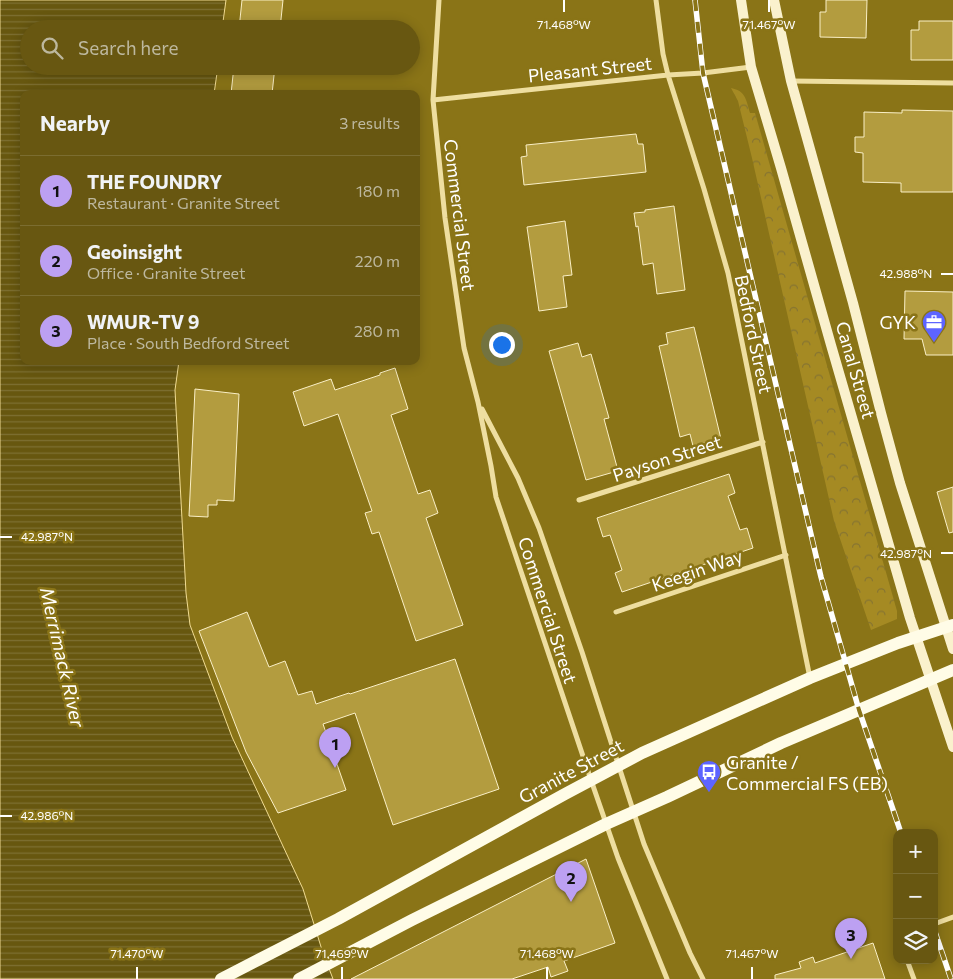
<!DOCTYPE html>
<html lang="en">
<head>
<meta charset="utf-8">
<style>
	body { margin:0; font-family:Commissioner,sans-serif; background:#6d5d1a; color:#f1f3f6 }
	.controls { position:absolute; right:15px; bottom:15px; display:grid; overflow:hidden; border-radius:10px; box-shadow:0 2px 12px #0003 }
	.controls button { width:45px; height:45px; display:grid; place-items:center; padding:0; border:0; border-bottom:1px solid #7b6d31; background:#685711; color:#f1f3f6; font:25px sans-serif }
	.you { position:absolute; left:501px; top:344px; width:18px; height:18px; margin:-12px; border:4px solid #fff; border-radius:50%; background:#1a73e8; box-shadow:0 0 0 8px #1a73e833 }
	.badge { display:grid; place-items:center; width:32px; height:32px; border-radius:50%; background:#bca0f2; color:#111; font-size:16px; font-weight:700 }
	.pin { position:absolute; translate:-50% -41px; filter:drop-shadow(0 1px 2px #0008) }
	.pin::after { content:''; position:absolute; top:26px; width:18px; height:15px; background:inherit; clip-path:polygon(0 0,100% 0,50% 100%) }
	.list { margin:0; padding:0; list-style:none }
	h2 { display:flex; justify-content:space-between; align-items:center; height:65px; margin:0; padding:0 20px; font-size:21px }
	h2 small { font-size:16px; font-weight:400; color:#bdb89f }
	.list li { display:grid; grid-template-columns:32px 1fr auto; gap:15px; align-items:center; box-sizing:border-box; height:70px; padding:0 20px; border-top:1px solid #7b6d31 }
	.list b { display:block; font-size:19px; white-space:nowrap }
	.list p { margin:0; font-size:16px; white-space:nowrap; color:#bdb89f }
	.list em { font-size:16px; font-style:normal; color:#bdb89f }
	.icon { flex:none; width:28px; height:28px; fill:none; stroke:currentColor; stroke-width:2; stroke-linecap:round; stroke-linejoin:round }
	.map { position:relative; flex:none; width:953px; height:979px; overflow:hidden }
	.search { position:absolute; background:#685711; box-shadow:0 2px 12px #0003; left:20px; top:20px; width:400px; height:55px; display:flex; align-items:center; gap:12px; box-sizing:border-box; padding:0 18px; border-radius:28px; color:#bdb89f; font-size:19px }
	.panel { position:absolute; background:#685711; box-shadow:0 2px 12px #0003; left:20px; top:90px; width:400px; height:275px; border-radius:10px }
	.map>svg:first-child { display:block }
	.park { fill:url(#park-crowns) }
	.water { fill:url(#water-rules); stroke:#f1dc92 }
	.building { fill:#b39c3f; stroke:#faefc6 }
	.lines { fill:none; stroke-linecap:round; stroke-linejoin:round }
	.street { stroke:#eedea0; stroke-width:5 }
	.secondary { stroke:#faf1cd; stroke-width:10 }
	.primary { stroke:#fffce7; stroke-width:12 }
	.rail-casing { stroke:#fff; stroke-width:5.5 }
	.rail { stroke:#8a7417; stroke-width:4; stroke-dasharray:11; stroke-linecap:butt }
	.ticks { fill:none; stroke:#fff; stroke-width:2 }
	.labels { text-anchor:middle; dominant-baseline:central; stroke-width:5; stroke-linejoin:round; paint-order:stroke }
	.street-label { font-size:18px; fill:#fff; stroke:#8a7417 }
	.poi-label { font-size:18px; fill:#fff; stroke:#8a7417; text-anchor:end }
	.water-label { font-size:19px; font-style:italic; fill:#fffefb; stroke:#8a7417 }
	.ticks-label { font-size:12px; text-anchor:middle; fill:#fff; stroke:#8a7417; stroke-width:5; stroke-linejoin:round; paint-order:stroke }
</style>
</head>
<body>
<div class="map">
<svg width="953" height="979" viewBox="0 0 953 979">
	<defs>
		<pattern id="park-crowns" width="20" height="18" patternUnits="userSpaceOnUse" patternTransform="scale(1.25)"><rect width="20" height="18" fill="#a58a23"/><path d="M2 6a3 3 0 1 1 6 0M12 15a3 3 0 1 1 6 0" fill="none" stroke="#867431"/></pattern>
		<pattern id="water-rules" width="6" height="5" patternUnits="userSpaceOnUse" patternTransform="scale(1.25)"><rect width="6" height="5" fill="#67570f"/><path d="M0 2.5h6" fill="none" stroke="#7e7033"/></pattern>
	</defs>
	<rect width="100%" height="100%" fill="#8a7417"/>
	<path class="park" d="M731 88C746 91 746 100 750 113H755L897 611V619L871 630 834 521 752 158 738 101Z"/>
	<path class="water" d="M0 0H226L222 29H29V66H218L214 94H24V361H179L175 390 186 593 190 625 232 737 303 889 322 950 333 979H0Z"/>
	<path class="building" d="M242 0H283L280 29H239Z
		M826 0H867L866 38 820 37V12H826Z
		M919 21H953V60H911V30H919Z
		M234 66H275L272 94H231Z
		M902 110 953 111V192H901V183L863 182V153L855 152V137H864V112L902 113Z
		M636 134 638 144H643L646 172 524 185 521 157 527 156 526 145Z
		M674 206 685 290 657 294 653 263 643 265 638 226 636 227 634 213 645 212V210Z
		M565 221 572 275 563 276 567 307 539 311 527 227Z
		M905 291 953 292V355H926L922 339H904Z
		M694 327 721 439 693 446 690 434 680 437 659 346 668 344 666 333Z
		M578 343 582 357 591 354 609 418 604 419 617 467 612 468 614 472 586 480 549 351Z
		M395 368 408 409 391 415 418 494 430 490 438 513 426 518 463 625 416 641 379 532 372 534 365 513 372 511 338 414 304 426 293 392 331 379 335 390 380 375V373Z
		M195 389 239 394 234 501 217 500V505H208V517L189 516Z
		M729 474 735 493 728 496 740 530 747 528 753 548 622 592 615 573 622 570 610 535 603 537 597 518Z
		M953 487V532L949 533 937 492Z
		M247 612 269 667 285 661 298 695 312 691 316 704 349 693 350 694 455 659 499 789 393 825 355 713 323 724 346 790 278 813 246 752 199 631Z
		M586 859 615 943 564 961 568 971 551 977 548 967 512 979H351Z
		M873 943 885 979H775V975L801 968 799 962 813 957 815 963Z"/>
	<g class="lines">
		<path class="street" d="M439 0 433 100 445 218 464 348 478 402 491 466 496 497 591 780 618 858 667 979
			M656 0 663 54 668 75 704 189 728 273 810 678
			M791 81 953 83
			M433 100 668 75 703 73 751 67
			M482 409 518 478 539 528 582 652 610 739 644 844 690 953 703 979
			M579 500 763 442
			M616 612 786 555
			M934 924 953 917
			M907 960 914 979"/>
		<path class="secondary" d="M741 0 751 67 781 168 831 345 910 618 953 747
			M774 0 791 81 853 303 881 413 900 483 953 649"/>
		<path class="primary" d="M221 979 338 919 565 794 642 753 810 678 898 643 953 625
			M299 979 412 920 606 824 667 797 781 743 953 670"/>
		<g class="rail-casing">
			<path id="rail" d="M695 0 703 73 821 577 859 710 901 833
				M934 929 951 979"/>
		</g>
		<use href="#rail" class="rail"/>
	</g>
	<path class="ticks" d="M564 12V0M769 12V0M941 274H953M0 537H12M941 553H953M0 816H12M137 979V967M342 979V967M547 979V967M752 979V967"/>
	<defs>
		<g id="office-pin" transform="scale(1.25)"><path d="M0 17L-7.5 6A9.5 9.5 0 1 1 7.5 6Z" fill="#5d64ff" stroke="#8a7417"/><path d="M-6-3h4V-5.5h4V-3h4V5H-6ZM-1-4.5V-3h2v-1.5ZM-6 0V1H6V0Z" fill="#fff"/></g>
		<g id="bus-pin" transform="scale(1.25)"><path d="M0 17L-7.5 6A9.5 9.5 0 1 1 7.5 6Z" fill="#5d64ff" stroke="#8a7417"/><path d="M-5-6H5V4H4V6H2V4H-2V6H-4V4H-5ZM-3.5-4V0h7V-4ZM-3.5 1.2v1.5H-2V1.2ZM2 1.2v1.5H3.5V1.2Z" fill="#fff"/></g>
	</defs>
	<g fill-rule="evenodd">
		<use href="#office-pin" x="934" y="322"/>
		<use href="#bus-pin" x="709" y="772"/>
	</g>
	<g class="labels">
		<g class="street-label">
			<text transform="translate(590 69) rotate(-6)">Pleasant Street</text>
			<text transform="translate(460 215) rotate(83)">Commercial Street</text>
			<text transform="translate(754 334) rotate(78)">Bedford Street</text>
			<text transform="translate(856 370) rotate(74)">Canal Street</text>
			<text transform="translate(667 458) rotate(-18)">Payson Street</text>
			<text transform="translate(697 570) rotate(-19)">Keegin Way</text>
			<text transform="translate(548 610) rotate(72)">Commercial Street</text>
			<text transform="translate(571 771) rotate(-28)">Granite Street</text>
		</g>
		<g class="poi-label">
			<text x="916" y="322">GYK</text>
			<text x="726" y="762" text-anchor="start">Granite /<tspan x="726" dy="21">Commercial FS (EB)</tspan></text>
		</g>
		<g class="water-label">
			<text transform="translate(63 657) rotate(77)">Merrimack River</text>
		</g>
	</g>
	<g class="ticks-label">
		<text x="564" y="29">71.468°W</text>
		<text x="769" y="29">71.467°W</text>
		<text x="906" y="278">42.988°N</text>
		<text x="47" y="541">42.987°N</text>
		<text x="906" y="558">42.987°N</text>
		<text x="47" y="820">42.986°N</text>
		<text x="137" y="958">71.470°W</text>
		<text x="342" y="958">71.469°W</text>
		<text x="547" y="958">71.468°W</text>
		<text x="752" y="958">71.467°W</text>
	</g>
</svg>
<div class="controls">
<button>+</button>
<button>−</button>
<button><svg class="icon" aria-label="layers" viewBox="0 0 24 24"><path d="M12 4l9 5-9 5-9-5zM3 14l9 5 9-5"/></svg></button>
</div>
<div class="you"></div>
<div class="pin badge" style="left:335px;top:768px">1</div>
<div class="pin badge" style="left:571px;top:902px">2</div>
<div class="pin badge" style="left:851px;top:959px">3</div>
<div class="search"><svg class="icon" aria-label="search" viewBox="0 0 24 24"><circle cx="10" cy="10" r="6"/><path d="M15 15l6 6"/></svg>Search here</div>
<section class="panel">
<h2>Nearby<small>3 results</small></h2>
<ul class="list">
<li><span class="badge">1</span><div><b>THE FOUNDRY</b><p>Restaurant · Granite Street</p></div><em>180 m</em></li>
<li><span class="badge">2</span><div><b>Geoinsight</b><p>Office · Granite Street</p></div><em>220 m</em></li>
<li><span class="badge">3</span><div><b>WMUR-TV 9</b><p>Place · South Bedford Street</p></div><em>280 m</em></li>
</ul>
</section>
</div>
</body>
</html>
